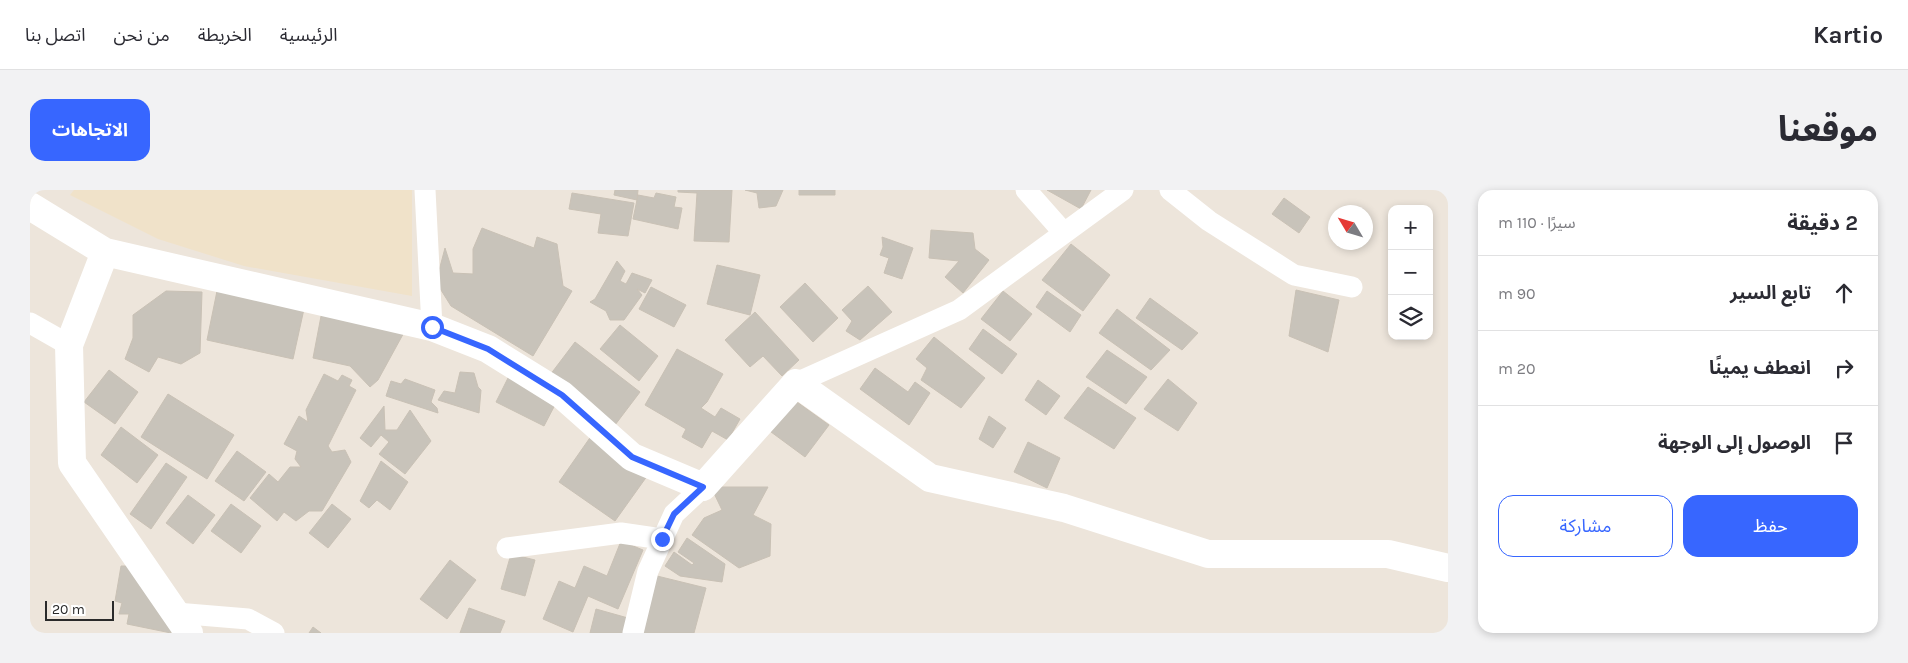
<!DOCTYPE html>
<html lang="ar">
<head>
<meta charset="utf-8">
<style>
	body { margin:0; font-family:Karla,"Noto Sans Arabic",sans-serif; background:#f2f2f3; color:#2b2b33; direction:rtl }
	.controls { position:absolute; right:15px; top:15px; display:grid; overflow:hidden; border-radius:10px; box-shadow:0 2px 8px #0003 }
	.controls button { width:45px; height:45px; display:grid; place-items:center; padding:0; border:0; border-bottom:1px solid #e1e1e2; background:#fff; color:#2b2b33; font:25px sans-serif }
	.compass { position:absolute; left:1298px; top:15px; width:45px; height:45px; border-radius:50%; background:#fff; box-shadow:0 2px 8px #0003; rotate:308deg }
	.scale { position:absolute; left:15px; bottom:12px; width:69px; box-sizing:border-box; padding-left:5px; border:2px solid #2a2a2a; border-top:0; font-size:14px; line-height:18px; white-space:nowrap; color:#2a2a2a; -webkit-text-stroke:4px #fff; paint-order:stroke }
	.stop { position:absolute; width:15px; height:15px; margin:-11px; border:4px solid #3766ff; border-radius:50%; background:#fff }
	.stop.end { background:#3766ff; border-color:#fff; box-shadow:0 1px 5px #0008 }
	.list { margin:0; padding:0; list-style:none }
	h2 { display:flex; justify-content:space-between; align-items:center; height:65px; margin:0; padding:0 20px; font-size:21px }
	h2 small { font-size:16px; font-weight:400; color:#7c7c81 }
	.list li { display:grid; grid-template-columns:32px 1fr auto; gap:15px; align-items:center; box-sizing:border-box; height:75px; padding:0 20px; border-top:1px solid #e1e1e2 }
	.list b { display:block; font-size:19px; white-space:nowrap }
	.list em { font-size:16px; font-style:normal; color:#7c7c81 }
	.actions { display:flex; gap:10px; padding:15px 20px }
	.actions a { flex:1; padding:11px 0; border:1px solid #3766ff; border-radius:15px; text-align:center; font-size:18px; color:#3766ff }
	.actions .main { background:#3766ff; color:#fff }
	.icon { flex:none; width:28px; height:28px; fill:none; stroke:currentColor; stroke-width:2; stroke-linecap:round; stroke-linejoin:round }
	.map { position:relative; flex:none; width:1418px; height:443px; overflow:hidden; direction:ltr; border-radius:15px }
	header { display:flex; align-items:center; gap:30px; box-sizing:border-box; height:70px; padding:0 25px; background:#fff; border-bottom:1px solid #e1e1e2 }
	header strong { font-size:24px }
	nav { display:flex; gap:28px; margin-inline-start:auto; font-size:18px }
	.intro { display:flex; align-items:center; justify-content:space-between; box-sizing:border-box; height:120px; padding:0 30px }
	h1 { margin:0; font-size:35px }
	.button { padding:12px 22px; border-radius:15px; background:#3766ff; color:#fff; font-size:18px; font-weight:700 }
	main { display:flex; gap:30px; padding:0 30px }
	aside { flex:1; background:#fff; border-radius:15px; box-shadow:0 2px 8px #0003 }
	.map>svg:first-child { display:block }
	.education { fill:#f0e2c9 }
	.building { fill:#c8c3ba; stroke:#c9c1b5 }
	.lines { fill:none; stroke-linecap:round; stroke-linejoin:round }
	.street { stroke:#fff; stroke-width:21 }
	.secondary { stroke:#fff; stroke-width:28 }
	.route { stroke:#3766ff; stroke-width:6 }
</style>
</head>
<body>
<header>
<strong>Kartio</strong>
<nav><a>الرئيسية</a><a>الخريطة</a><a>من نحن</a><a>اتصل بنا</a></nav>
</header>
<div class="intro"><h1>موقعنا</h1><a class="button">الاتجاهات</a></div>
<main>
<aside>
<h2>2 دقيقة<small>سيرًا · 110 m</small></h2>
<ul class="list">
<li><svg class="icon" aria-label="ahead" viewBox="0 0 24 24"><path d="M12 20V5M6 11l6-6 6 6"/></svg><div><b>تابع السير</b></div><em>90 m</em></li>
<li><svg class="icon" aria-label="right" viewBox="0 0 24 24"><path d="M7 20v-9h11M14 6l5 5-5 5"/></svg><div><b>انعطف يمينًا</b></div><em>20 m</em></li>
<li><svg class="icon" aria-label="arrive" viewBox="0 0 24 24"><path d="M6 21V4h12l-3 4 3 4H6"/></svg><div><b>الوصول إلى الوجهة</b></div></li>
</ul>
<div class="actions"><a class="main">حفظ</a><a>مشاركة</a></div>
</aside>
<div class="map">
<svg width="1418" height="443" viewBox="0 0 1418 443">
	<rect width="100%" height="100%" fill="#ede5db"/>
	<path class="education" d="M44 0H382V106L214 76 128 49 40 5Z"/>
	<path class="building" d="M585 0H608L607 10 584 5Z
		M648 0H702L699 52 664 51 667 3 648 2Z
		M715 0H753L746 16 729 18 727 3Z
		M769 0H805V5H769Z
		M1017 0H1061L1051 19Z
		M542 3 604 13 598 46 568 43 571 24 539 19Z
		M626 3 646 7 644 17 652 18 648 39 603 29 608 5 624 8Z
		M1254 8 1280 27 1269 43 1242 24Z
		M452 38 504 58 507 47 527 54 533 96 542 101 503 166 421 116 406 92 415 58 423 83 443 84V59Z
		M901 40 943 43 945 59 959 70 933 103 915 87 929 71 899 68Z
		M852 47 883 58 872 89 854 83 859 68 850 65 853 57Z
		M1041 54 1080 85 1053 121 1012 90Z
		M587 71 595 81 590 91 596 94 602 83 622 90 615 103 607 99 612 105 594 130H580L576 121 560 112 565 109Z
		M687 75 730 85 720 125 677 114Z
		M775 93 808 128 783 152 750 117Z
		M838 96 862 122 830 150 816 141 822 131 812 120Z
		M621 97 656 115 644 137 609 119Z
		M1266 100 1309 110 1298 162 1259 146Z
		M136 101 172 102 170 163 151 174 128 167 119 182 95 169 103 148V125Z
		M187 101 274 119 263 169 177 150Z
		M973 101 1002 124 980 151 951 129Z
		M1017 101 1051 125 1040 142 1006 117Z
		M1120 108 1168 143 1152 160 1106 128Z
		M1087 119 1140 160 1121 180 1069 143Z
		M292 121 377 137 348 190 340 197 320 176 283 168Z
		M725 122 769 170 752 186 733 166 720 177 695 150Z
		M590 135 628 166 609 191 570 159Z
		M953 139 987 164 972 184 939 159Z
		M904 147 955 188 931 218 891 190 897 178 886 169Z
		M545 152 610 202 585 235 520 185Z
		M647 159 693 184 677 212 671 218 685 227 691 218 710 229 698 250 682 241 672 258 652 247 656 239 615 215Z
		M1077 160 1117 187 1096 214 1056 187Z
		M845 178 878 202 885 192 900 203 879 235 830 199Z
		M79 180 108 202 85 234 54 212Z
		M430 182 444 183 448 197 451 200 449 223 408 210 414 201 425 203Z
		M294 184 308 191 312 185 322 190 319 196 326 200 298 256 302 262 315 260 321 272 292 321H279L266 331 254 322 247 331 220 308 239 284 248 292 260 277H271L265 269 267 261 254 254 269 226 278 232 276 220Z
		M479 186 527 211 514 236 466 212Z
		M375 189 405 200 401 212 407 218 408 223 356 206 361 191 371 194Z
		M1138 189 1167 213 1148 241 1114 219Z
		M1008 190 1030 206 1016 225 995 210Z
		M1058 197 1106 228 1084 259 1034 228Z
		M138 204 204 245 177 289 111 247Z
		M760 207 799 235 775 267 737 239Z
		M354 216 355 240H367L380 220 401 251 375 284 349 264 359 252 351 245 341 257 330 248Z
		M959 226 976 238 963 258 949 249Z
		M91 237 128 265 107 293 71 265Z
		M564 242 620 282 585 331 529 292Z
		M998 252 1030 268 1017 298 984 282Z
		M207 261 236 282 214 311 185 291Z
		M351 271 378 292 360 320 347 310 339 318 330 311Z
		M136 273 157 287 121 339 100 324Z
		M681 297H738L723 325 741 334 740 366 709 378 662 345 674 328 692 320Z
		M158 305 185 325 163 354 136 333Z
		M201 314 231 336 211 363 181 341Z
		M302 314 321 329 298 358 279 343Z
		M657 348 695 374 692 392 650 386 635 376 644 362 662 375 664 373 648 362Z
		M591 351 613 360 588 419 558 406 543 442 513 429 529 391 545 398 554 376 577 386Z
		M481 364 505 370 495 406 471 399Z
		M420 370 446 390 417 429 390 409Z
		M91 376H106L144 428 141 443 97 434 99 424H89L92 413 85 411Z
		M623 385 676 398 664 443H609Z
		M439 418 475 431 470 443H430Z
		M566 419 598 428 595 443H560Z
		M283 437 291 443H279Z"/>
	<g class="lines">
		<path class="street" d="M395 0 402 137
			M996 0 1034 43
			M1140 0 1179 31 1264 85 1322 97
			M0 133 39 155
			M766 193 929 120 1093 0
			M477 358 591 343 632 349
			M146 423 218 429 244 443
			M603 443 618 381 644 324 673 297"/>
		<path class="secondary" d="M0 16 75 62 39 155 42 273 159 443
			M75 62 402 137 458 159 532 205 602 267 673 297 766 193 900 288 1034 318 1178 364H1358L1418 378"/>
	</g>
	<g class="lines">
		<path class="route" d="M402 137 458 159 532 205 602 267 673 297 644 324 632 349"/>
	</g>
</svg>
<div class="controls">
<button>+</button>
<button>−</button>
<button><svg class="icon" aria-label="layers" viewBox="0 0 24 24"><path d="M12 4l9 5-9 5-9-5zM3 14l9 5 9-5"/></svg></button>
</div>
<svg class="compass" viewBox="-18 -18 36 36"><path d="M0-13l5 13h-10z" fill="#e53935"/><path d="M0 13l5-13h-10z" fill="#7c7c81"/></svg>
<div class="scale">20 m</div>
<div class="stop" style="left:402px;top:137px"></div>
<div class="stop end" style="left:632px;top:349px"></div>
</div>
</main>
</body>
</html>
